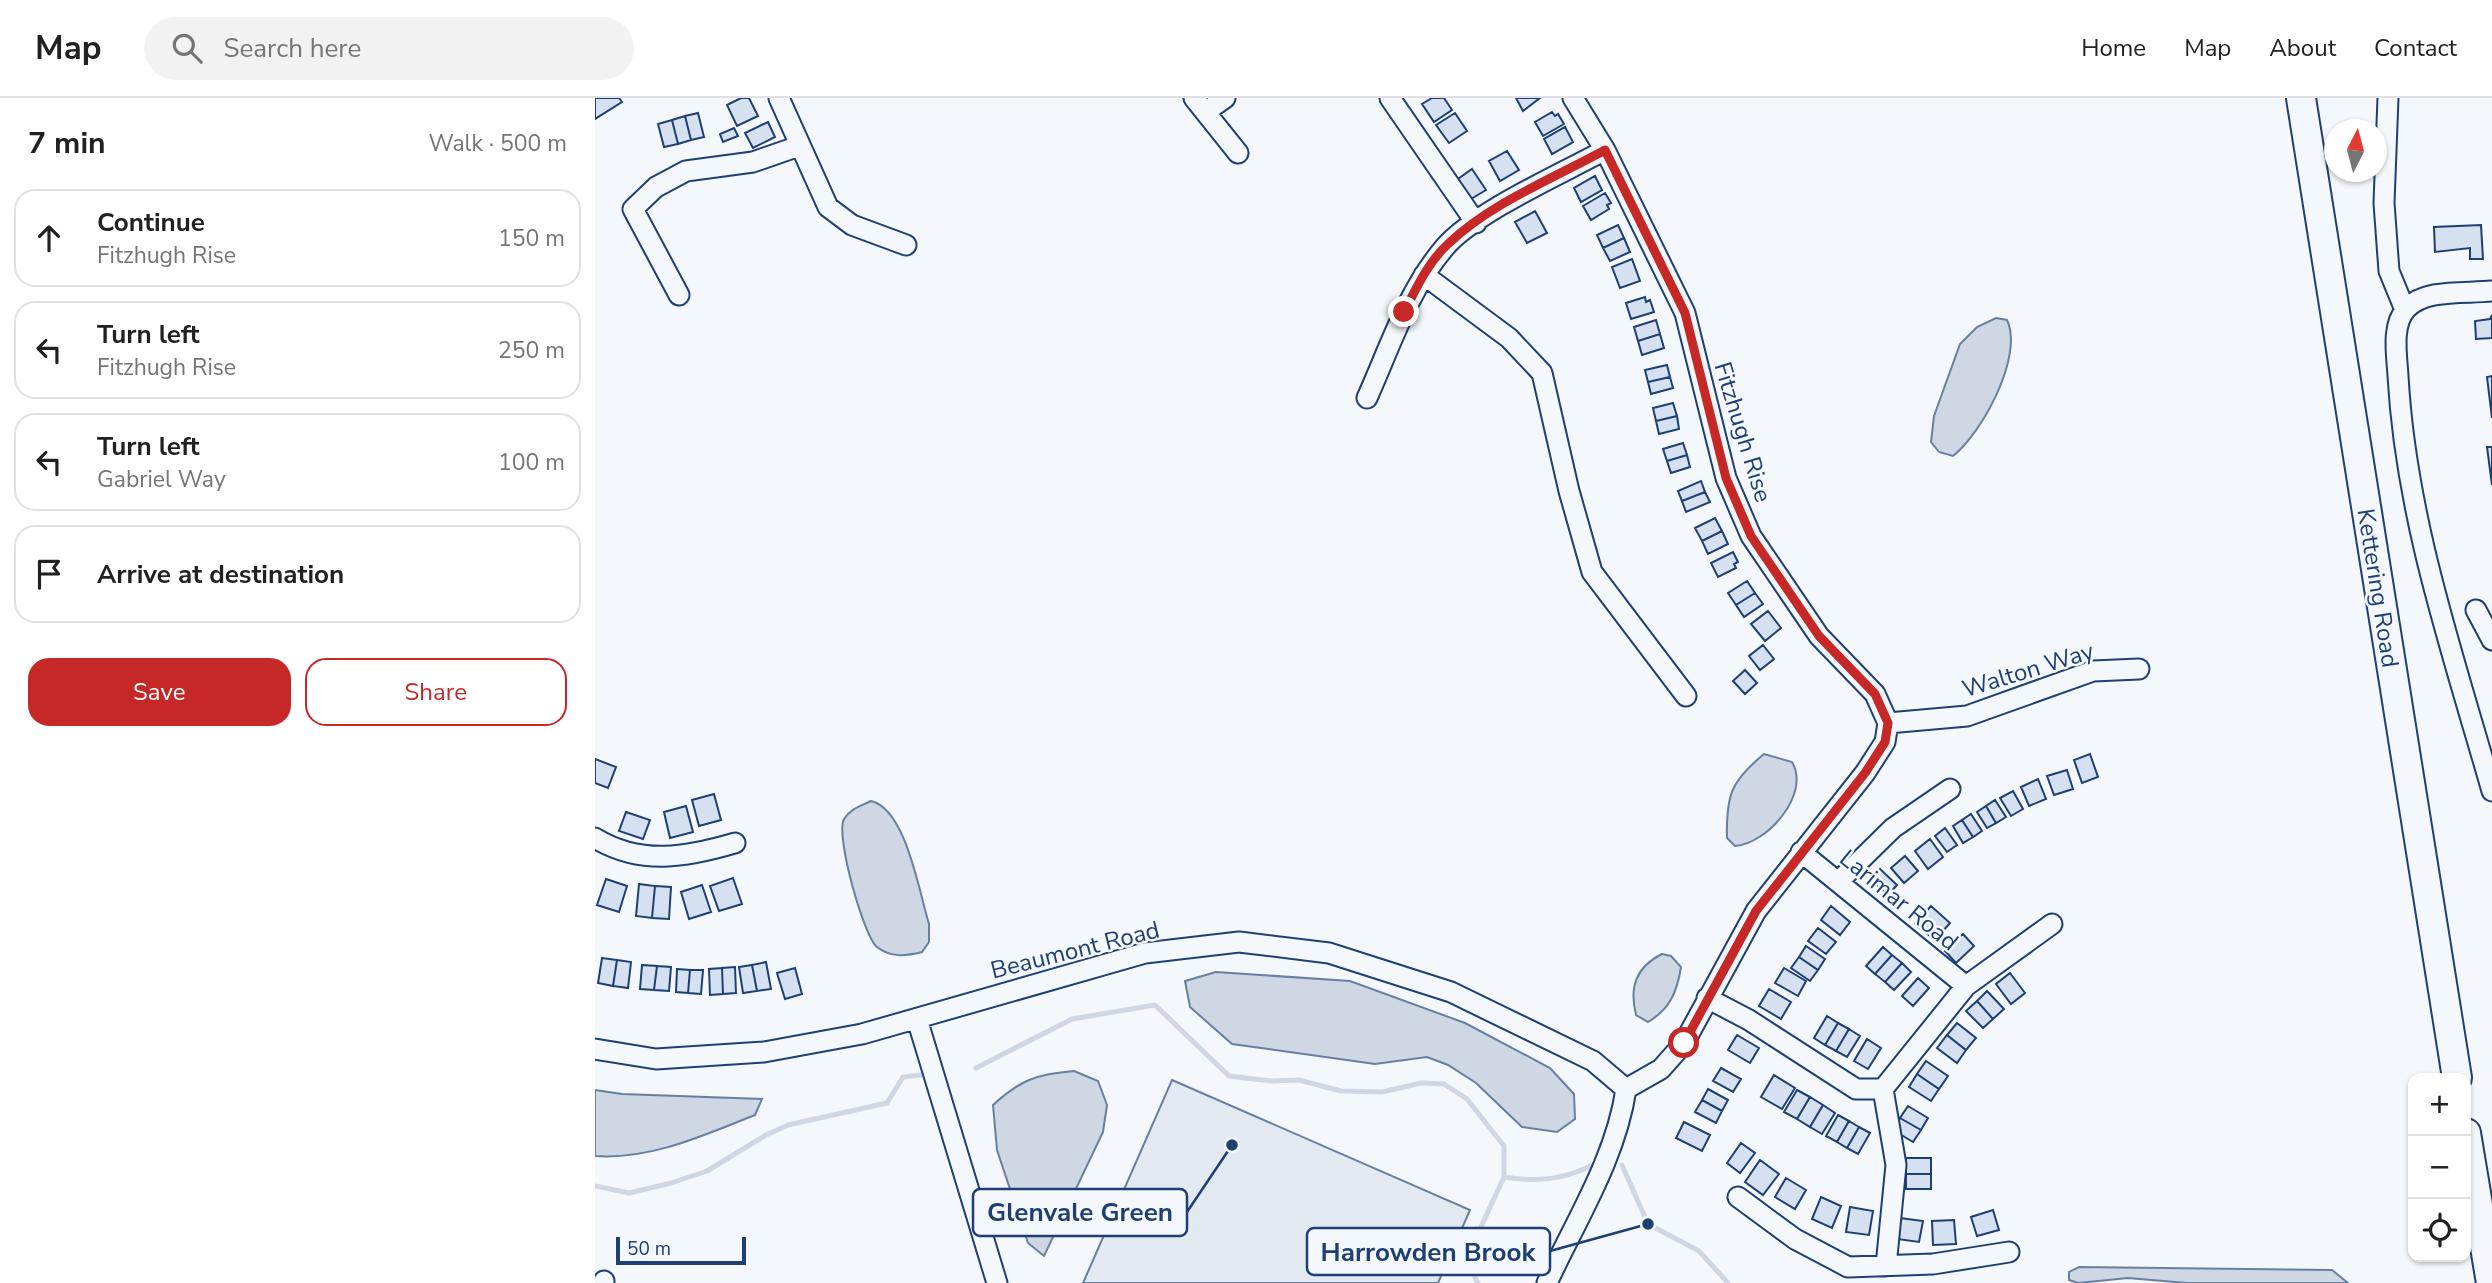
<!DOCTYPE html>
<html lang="en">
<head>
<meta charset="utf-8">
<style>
	body { margin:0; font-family:"Nunito Sans",sans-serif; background:#f2f2f2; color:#202124 }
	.controls { position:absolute; right:21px; bottom:21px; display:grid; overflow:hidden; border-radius:14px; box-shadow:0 2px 5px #0004 }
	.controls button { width:63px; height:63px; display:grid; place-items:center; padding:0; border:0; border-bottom:2px solid #e0e0e0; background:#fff; color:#202124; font:35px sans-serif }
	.compass { position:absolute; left:1729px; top:21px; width:63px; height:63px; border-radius:50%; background:#fff; box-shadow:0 2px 5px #0004; rotate:6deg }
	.scale { position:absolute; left:21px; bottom:18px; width:130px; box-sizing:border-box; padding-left:7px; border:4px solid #1d3f73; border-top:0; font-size:19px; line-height:24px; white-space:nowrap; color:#1d3f73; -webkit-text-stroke:5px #f4f7fb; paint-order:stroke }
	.stop { position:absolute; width:21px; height:21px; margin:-16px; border:5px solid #c62828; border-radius:50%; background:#fff }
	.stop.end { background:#c62828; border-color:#fff; box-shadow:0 2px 7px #0008 }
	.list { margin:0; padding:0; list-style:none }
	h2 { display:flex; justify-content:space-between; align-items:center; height:91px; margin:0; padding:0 28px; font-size:30px }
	h2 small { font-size:23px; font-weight:400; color:#757577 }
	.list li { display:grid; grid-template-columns:46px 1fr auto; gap:21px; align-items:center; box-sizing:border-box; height:98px; margin:0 14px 14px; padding:0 14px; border:2px solid #e0e0e0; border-radius:21px }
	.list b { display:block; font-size:26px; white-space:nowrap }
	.list p { margin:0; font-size:23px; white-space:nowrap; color:#757577 }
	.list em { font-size:23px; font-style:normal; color:#757577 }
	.actions { display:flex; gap:14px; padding:21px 28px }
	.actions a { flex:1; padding:16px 0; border:2px solid #c62828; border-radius:21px; text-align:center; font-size:24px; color:#c62828 }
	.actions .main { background:#c62828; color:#fff }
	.icon { flex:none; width:38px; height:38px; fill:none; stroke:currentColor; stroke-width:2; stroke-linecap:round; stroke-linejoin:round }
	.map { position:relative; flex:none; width:1897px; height:1185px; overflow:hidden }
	header { display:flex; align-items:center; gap:42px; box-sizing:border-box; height:98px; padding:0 35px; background:#fff; border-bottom:2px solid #e0e0e0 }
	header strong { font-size:33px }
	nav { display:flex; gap:38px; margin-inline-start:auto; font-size:24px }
	.search { width:490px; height:63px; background:#f2f2f2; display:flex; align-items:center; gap:18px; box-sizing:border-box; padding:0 24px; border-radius:38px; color:#757577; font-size:26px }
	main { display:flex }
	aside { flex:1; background:#fff }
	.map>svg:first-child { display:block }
	.green { fill:#e3e9f0; stroke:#687fa3; stroke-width:2 }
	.water { fill:#cfd7e4; stroke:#687fa3; stroke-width:2 }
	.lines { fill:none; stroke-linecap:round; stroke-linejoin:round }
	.stream { stroke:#cfd7e4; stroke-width:5 }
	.building { fill:#d5e0f0; stroke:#1d3f73; stroke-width:2 }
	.minor-casing { stroke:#1d3f73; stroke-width:23 }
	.highway-casing { stroke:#1d3f73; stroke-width:32 }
	.minor { stroke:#f4f7fb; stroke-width:19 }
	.highway { stroke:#f4f7fb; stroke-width:28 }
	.route { stroke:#c62828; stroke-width:9 }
	.labels { text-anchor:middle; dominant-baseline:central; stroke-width:5; stroke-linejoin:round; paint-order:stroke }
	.street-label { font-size:24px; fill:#1d3f73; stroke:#f4f7fb }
	.leader { fill:none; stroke:#1d3f73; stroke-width:2.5 }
	.callout-dot { fill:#1d3f73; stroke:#f4f7fb; stroke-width:2.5 }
	.callout { fill:#f4f7fb; stroke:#1d3f73; stroke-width:2.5 }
	.callout-label { font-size:26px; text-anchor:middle; font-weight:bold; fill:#1d3f73 }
</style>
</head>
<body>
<header>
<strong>Map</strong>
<div class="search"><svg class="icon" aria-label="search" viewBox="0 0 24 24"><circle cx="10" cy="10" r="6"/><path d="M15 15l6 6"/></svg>Search here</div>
<nav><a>Home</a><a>Map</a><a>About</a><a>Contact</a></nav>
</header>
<main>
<aside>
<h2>7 min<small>Walk · 500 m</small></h2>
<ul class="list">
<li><svg class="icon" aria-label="ahead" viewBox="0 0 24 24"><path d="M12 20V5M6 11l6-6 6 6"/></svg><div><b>Continue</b><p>Fitzhugh Rise</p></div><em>150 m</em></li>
<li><svg class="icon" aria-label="left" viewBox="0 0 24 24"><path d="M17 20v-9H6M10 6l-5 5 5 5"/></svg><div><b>Turn left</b><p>Fitzhugh Rise</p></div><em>250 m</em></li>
<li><svg class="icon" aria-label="left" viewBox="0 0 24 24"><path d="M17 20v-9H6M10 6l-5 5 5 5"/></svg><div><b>Turn left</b><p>Gabriel Way</p></div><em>100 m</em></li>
<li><svg class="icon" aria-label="arrive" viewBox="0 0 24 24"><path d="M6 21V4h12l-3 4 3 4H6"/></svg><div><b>Arrive at destination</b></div></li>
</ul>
<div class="actions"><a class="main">Save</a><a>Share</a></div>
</aside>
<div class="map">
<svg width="1897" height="1185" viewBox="0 0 1897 1185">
	<rect width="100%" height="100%" fill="#f4f7fb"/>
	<path class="green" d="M577 982 875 1112 843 1185H488Z"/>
	<path class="water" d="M1401 220 1412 222C1429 258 1387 335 1358 358L1344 354 1336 344 1339 318 1365 246 1382 229Z
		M1169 656 1197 664C1216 696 1172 746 1140 748L1132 740C1131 697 1136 683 1169 656Z
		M276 703C311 711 324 794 334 826V844L327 854C311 858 296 860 282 849 269 839 240 737 249 721 255 711 266 708 276 703Z
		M1067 856 1076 858 1086 869C1082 894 1075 911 1053 924L1041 917C1034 889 1041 869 1067 856Z
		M621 874 755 883 870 925 955 970 979 996 980 1021 962 1034 927 1029 881 985 853 967 832 959 780 966 637 946 595 909 590 883Z
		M479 973 503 983 512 1007 508 1034 449 1158 433 1145 402 1052 398 1007C425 982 442 976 479 973Z
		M0 992 27 996 167 1001 160 1017C109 1037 56 1062 0 1058Z
		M1484 1169 1737 1172 1753 1185H1592L1533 1180 1483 1185 1474 1182V1174Z"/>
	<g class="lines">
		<path class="stream" d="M381 970 477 921 560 907 634 978 676 983 704 982 746 993 787 994 826 985 849 986 872 1001 909 1048V1079L879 1144 880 1180 883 1185
			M1027 1067 1053 1126 1104 1153 1133 1185
			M909 1079C943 1085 973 1081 1004 1064
			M0 1088 34 1095 76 1085 112 1073 171 1037 193 1027 292 1005 308 979 326 977"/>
	</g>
	<path class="building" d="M0 0H24L27 4 0 21Z
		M146 0H154L163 18 142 28 132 7Z
		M837 0H849L857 12 839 24 827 6Z
		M921 0H945L928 13Z
		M957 14 960 18 963 16 969 26 948 38 940 24Z
		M103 15 109 39 96 42 90 18Z
		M860 15 872 33 854 45 841 27Z
		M90 18 96 42 83 46 77 22Z
		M77 22 83 46 69 49 63 26Z
		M173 24 180 39 158 50 150 35Z
		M970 29 978 44 957 56 949 41Z
		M139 30 143 38 128 44 125 36Z
		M912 53 924 72 905 83 894 63Z
		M877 71 891 92 876 101 863 81Z
		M1000 78 1007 92 986 104 979 90Z
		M1010 95 1016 105 1012 107 1014 111 996 122 988 108Z
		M940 113 952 135 932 145 920 124Z
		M1023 127 1029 140 1008 150 1002 137Z
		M1886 127 1888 161H1875V150L1840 154 1839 129Z
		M1029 140 1035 154 1015 163 1008 150Z
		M1037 161 1045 183 1025 190 1017 169Z
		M1050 199 1051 204 1055 202 1059 214 1036 221 1031 205Z
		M1897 217V240L1881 241 1880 223 1895 221Z
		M1061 222 1065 236 1043 243 1039 229Z
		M1065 236 1069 250 1047 257 1043 243Z
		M1072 267 1075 279 1053 284 1050 272Z
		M1897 278V320L1892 279Z
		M1075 279 1078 290 1056 296 1053 284Z
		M1078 305 1082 318 1061 323 1058 310Z
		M1082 318 1084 331 1064 336 1061 323Z
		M1088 345 1092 357 1072 363 1068 351Z
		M1892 349H1897V387Z
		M1092 357 1095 369 1076 375 1072 363Z
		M1106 383 1110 394 1087 403 1083 393Z
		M1110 394 1115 404 1091 414 1087 403Z
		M1120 420 1127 433 1107 443 1100 430Z
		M1127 433 1133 446 1113 456 1107 443Z
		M1138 454 1143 464 1139 466 1141 470 1123 479 1116 465Z
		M1152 483 1160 495 1141 507 1133 495Z
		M1160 495 1168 506 1149 519 1141 507Z
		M1173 513 1186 530 1170 543 1156 526Z
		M1168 547 1179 561 1165 572 1154 558Z
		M1150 572 1162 585 1150 596 1138 583Z
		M1495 656 1503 679 1487 685 1479 662Z
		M0 661 21 669 13 690 0 685Z
		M1472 672 1478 691 1459 697 1452 678Z
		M1443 681 1451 701 1434 708 1426 689Z
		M1418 693 1428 711 1416 718 1405 700Z
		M119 696 126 722 104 728 97 702Z
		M1400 702 1411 719 1401 725 1391 708Z
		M91 708 98 734 75 740 69 714Z
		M1391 708 1401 725 1392 730 1382 714Z
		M31 714 55 722 48 741 24 733Z
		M1376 716 1387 733 1378 739 1367 722Z
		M1367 722 1378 739 1368 745 1358 728Z
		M1350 730 1362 747 1352 754 1340 738Z
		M1335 741 1348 759 1333 771 1320 753Z
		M1310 758 1323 773 1309 785 1296 770Z
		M1285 771 1302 787 1293 797 1276 782Z
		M138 780 147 806 124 813 115 788Z
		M11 781 32 788 24 814 2 807Z
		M44 786 60 788 57 820 41 818Z
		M107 787 116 814 94 821 86 794Z
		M60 788 76 789 74 821 57 820Z
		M1236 808 1255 824 1245 837 1226 822Z
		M1336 808 1355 825 1340 842 1320 826Z
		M1223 830 1241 844 1231 856 1213 843Z
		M1368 836 1379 848 1361 865 1350 853Z
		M1211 848 1230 861 1223 872 1204 859Z
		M1288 849 1297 857 1280 876 1271 868Z
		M1297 857 1307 865 1290 884 1280 876Z
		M1204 859 1223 872 1215 883 1196 870Z
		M7 860 22 862 18 888 3 885Z
		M22 862 36 864 33 890 18 888Z
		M171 864 176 891 162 893 157 867Z
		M1307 865 1316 874 1299 892 1290 884Z
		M47 867 62 868 59 892 45 891Z
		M157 867 162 893 148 895 144 869Z
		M62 868 76 869 74 893 59 892Z
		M140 869 141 895 128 896 127 870Z
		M127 870 128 896 115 897 114 871Z
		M200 870 207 896 190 901 182 875Z
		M1189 870 1211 883 1203 898 1180 885Z
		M82 871 95 872 93 895 81 894Z
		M95 872H108L106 896 93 895Z
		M1415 875 1430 895 1416 906 1401 886Z
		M1323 880 1334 890 1318 908 1307 898Z
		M1174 891 1196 904 1186 921 1164 908Z
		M1392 893 1409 911 1398 921 1382 903Z
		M1382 903 1398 921 1388 930 1371 913Z
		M1232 918 1243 925 1230 947 1219 940Z
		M1243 925 1254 931 1241 953 1230 947Z
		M1362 925 1381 940 1371 952 1352 937Z
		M1254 931 1265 938 1252 959 1241 953Z
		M1142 937 1164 950 1155 965 1133 952Z
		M1352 937 1371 952 1362 965 1342 950Z
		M1272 941 1286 950 1273 971 1259 963Z
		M1331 963 1353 978 1344 991 1322 976Z
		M1126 970 1146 981 1138 994 1118 983Z
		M1322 976 1344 991 1336 1003 1314 989Z
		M1179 977 1200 990 1187 1011 1166 999Z
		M1113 991 1133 1002 1127 1013 1107 1002Z
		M1202 992 1215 999 1202 1021 1189 1014Z
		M1215 999 1228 1007 1215 1029 1202 1021Z
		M1107 1002 1127 1013 1121 1025 1100 1014Z
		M1228 1007 1240 1015 1227 1036 1215 1029Z
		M1313 1008 1333 1020 1326 1032 1305 1020Z
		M1243 1017 1254 1023 1242 1044 1231 1038Z
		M1305 1020 1326 1032 1318 1044 1298 1032Z
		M1254 1023 1264 1029 1252 1050 1242 1044Z
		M1089 1024 1115 1037 1107 1053 1081 1040Z
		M1264 1029 1275 1035 1263 1056 1252 1050Z
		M1146 1045 1160 1055 1145 1075 1132 1065Z
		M1311 1060H1336V1076H1311Z
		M1165 1062 1184 1076 1168 1097 1150 1084Z
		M1311 1076H1336V1091H1311Z
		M1191 1080 1211 1092 1200 1111 1180 1099Z
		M1226 1099 1246 1108 1237 1130 1217 1121Z
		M1255 1109 1278 1113 1274 1137 1251 1134Z
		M1398 1112 1404 1132 1382 1138 1376 1119Z
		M1305 1120 1328 1123 1324 1144 1302 1141Z
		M1359 1122 1361 1146 1338 1147 1337 1123Z"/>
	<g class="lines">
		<g class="minor-casing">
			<path id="minor" d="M184 0 233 109 257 127 311 147
				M599 0 643 55
				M795 0 881 125
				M978 0 1010 52 1090 215 1131 380 1156 438 1224 538 1280 596 1293 625 1290 644 1270 675 1161 813 1089 945 1066 971 1031 991
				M1793 0 1789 105 1794 173 1810 212
				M610 14 630 0
				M829 177 914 240 947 275 974 393 997 474 1091 598
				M1897 193C1871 196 1830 190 1811 211 1796 228 1802 258 1803 278 1811 421 1858 556 1897 693
				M84 197 38 111 61 89 91 73 158 64 204 48
				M772 300C795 249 813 192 850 149 880 114 968 75 1010 52
				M1881 512 1897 542
				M1293 625 1372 618 1498 573 1544 571
				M0 740C46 768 92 759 140 745
				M1206 754 1371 888
				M1243 784 1298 730 1355 691
				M1112 900 1154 922 1261 991H1288L1371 888 1457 826
				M322 921 402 1185
				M0 951 61 961 169 954 267 936 550 855 644 844 734 855 856 894 998 963 1031 991
				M1288 991 1301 1067 1291 1168
				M1143 1099 1200 1141 1253 1169 1338 1166 1414 1154
				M8 1185 9 1183
				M952 1185C981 1122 1021 1060 1031 991"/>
		</g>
		<g class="highway-casing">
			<path id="highway" d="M1706 0 1862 980
				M1871 1035 1896 1185"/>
		</g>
		<use href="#minor" class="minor"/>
		<use href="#highway" class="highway"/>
	</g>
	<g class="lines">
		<path class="route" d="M809 214C821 191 833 164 853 146 896 105 959 80 1010 52L1090 215 1131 380 1156 438 1224 538 1280 596 1293 625 1290 644 1270 675 1161 813 1089 945"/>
	</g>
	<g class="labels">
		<g class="street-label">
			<text transform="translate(1148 334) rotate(73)">Fitzhugh Rise</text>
			<text transform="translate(1783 490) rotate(81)">Kettering Road</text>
			<text transform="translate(1433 572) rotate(-17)">Walton Way</text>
			<text transform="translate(1304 802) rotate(39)">Larimar Road</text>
			<text transform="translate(480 852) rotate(-14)">Beaumont Road</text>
		</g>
	</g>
	<path class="leader" d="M637 1047L592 1114M1053 1126L955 1153"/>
	<g class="callout-dot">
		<circle cx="637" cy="1047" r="7"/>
		<circle cx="1053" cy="1126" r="7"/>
	</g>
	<g class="callout">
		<rect x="378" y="1091" width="214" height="47" rx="7"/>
		<rect x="712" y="1130" width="243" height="47" rx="7"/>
	</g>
	<g class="callout-label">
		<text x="485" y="1123">Glenvale Green</text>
		<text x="833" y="1163">Harrowden Brook</text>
	</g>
</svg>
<div class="controls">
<button>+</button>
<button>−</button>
<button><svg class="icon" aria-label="locate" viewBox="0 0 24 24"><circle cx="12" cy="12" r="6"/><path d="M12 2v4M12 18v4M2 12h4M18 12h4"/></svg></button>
</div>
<svg class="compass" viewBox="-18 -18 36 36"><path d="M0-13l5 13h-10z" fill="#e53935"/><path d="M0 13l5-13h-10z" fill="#757577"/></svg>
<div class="scale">50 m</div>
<div class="stop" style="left:1089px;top:945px"></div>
<div class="stop end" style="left:809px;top:214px"></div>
</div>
</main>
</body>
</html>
